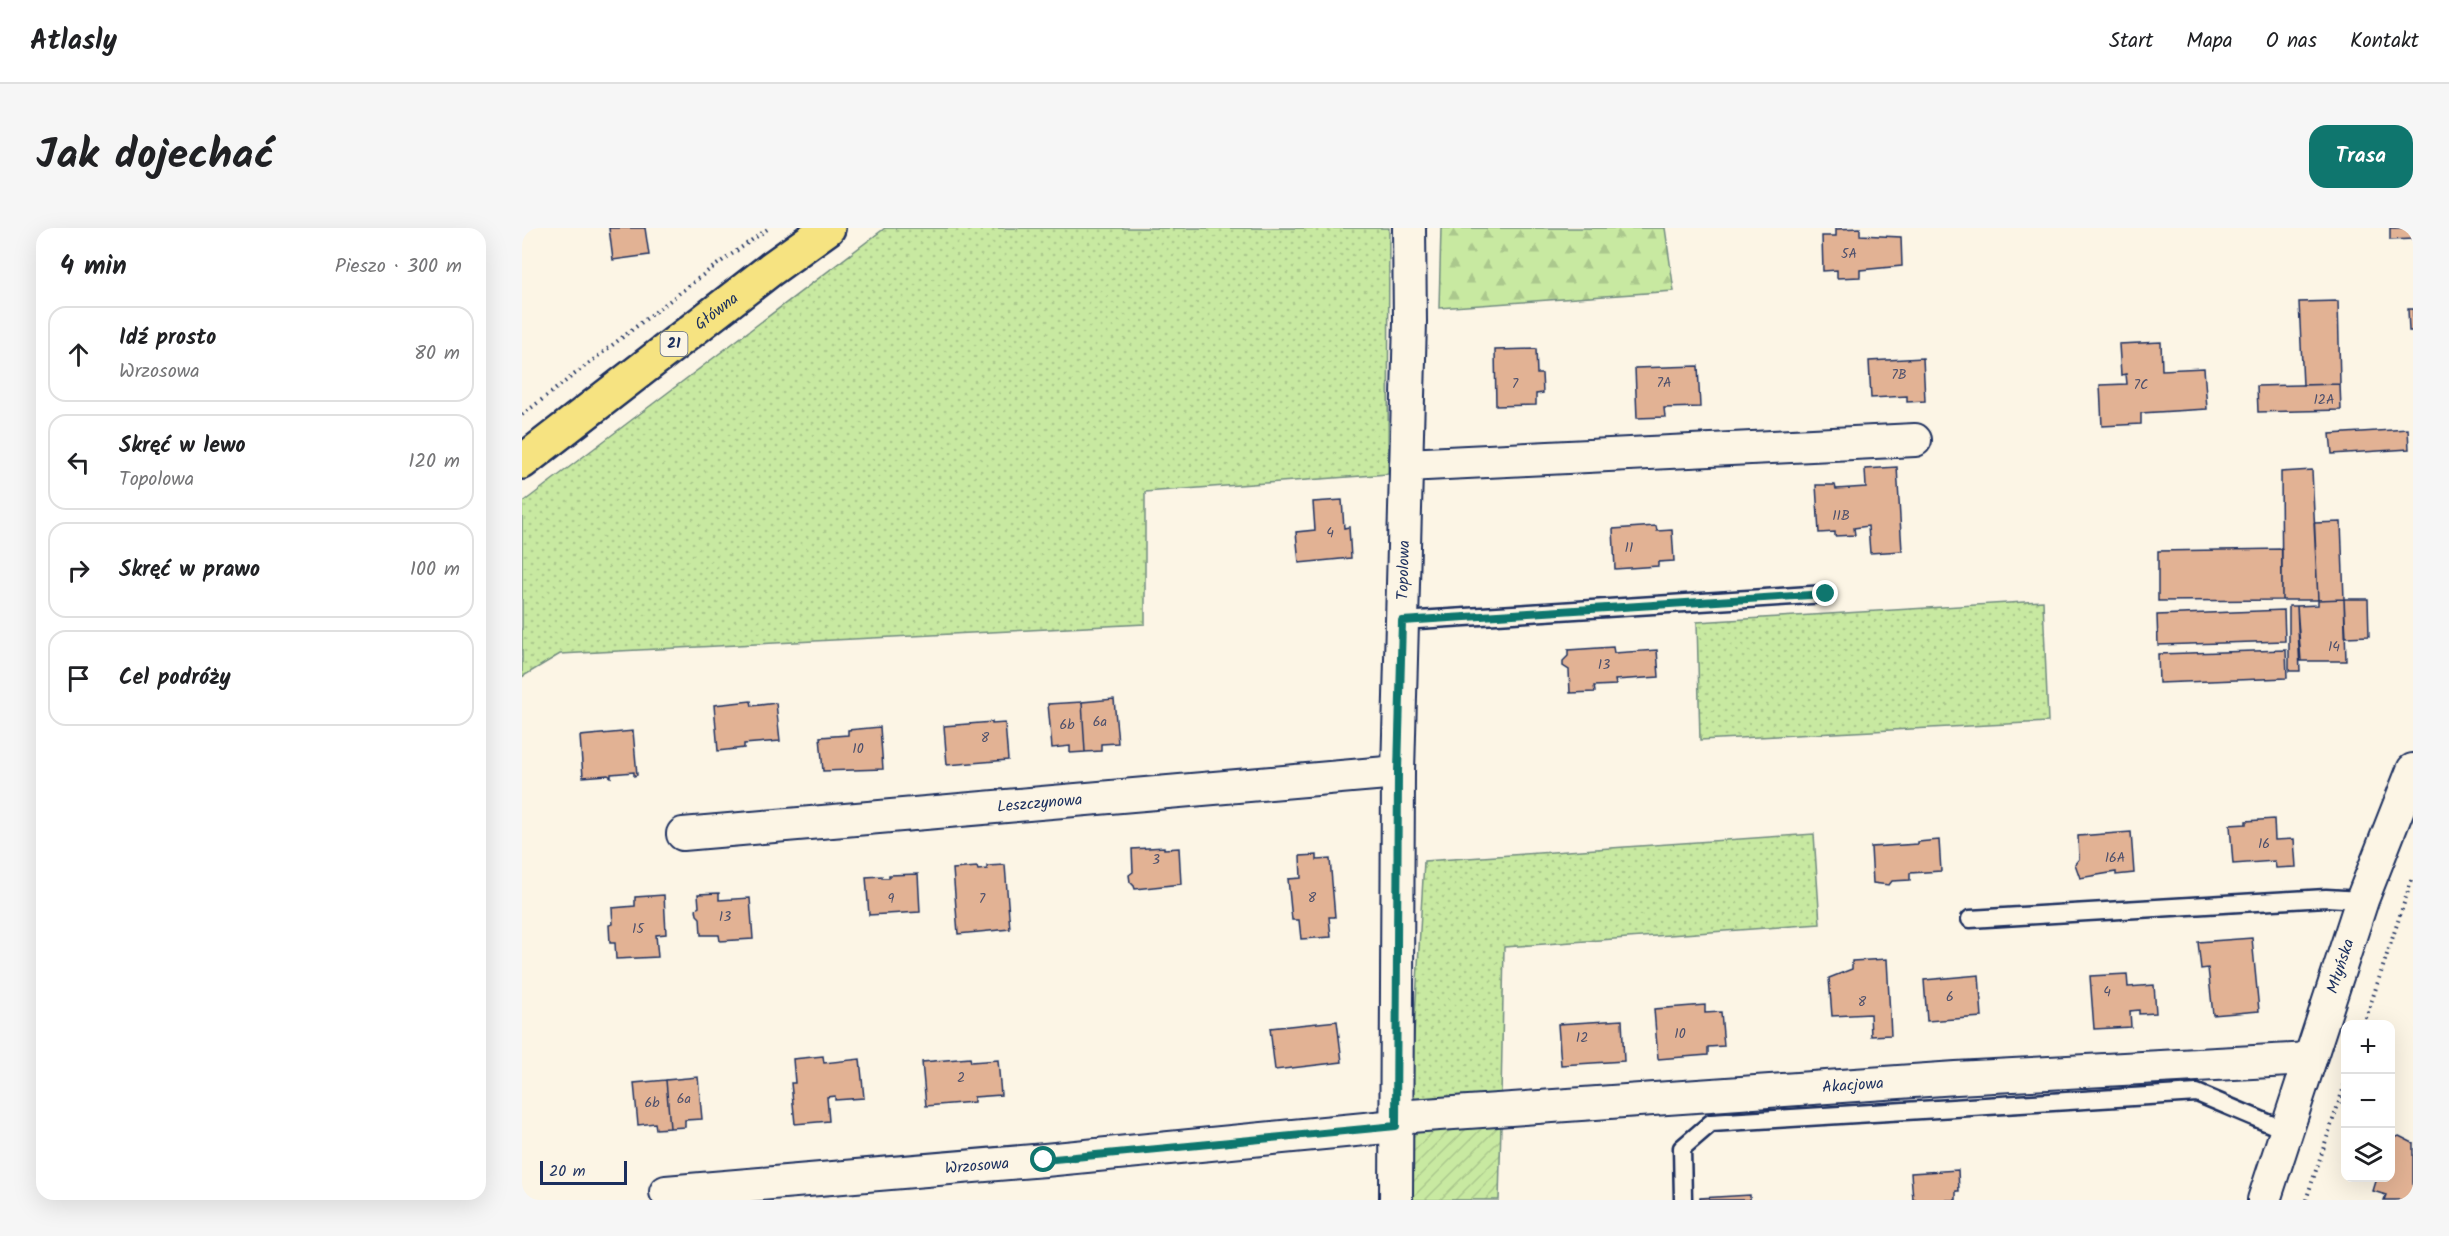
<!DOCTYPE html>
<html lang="pl">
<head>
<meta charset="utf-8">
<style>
	body { margin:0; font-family:Kalam,sans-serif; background:#f6f6f6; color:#202124 }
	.controls { position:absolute; right:18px; bottom:18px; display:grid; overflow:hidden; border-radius:12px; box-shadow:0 6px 24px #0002 }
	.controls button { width:54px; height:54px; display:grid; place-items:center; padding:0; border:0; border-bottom:2px solid #e0e0e0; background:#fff; color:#202124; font:30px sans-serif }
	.scale { position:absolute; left:18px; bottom:15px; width:87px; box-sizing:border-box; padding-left:6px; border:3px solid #1b2f5e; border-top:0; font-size:16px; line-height:21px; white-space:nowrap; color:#1b2f5e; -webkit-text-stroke:4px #fcf5e5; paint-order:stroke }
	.stop { position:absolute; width:18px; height:18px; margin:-14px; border:4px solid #0f766e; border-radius:50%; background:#fff }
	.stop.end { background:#0f766e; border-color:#fff; box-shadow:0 2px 6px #0008 }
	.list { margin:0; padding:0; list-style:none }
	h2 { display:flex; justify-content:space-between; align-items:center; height:78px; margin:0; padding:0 24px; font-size:26px }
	h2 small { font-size:20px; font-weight:400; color:#757577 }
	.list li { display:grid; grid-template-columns:39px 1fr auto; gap:18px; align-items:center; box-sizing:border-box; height:96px; margin:0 12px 12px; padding:0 12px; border:2px solid #e0e0e0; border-radius:18px }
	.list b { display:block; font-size:22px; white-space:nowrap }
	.list p { margin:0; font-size:20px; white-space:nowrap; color:#757577 }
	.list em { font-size:20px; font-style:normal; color:#757577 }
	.icon { flex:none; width:33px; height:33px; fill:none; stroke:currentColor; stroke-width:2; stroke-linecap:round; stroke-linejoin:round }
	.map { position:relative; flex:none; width:1891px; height:972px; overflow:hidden; border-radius:18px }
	header { display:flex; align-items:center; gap:36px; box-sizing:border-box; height:84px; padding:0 30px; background:#fff; border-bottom:2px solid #e0e0e0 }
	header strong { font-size:28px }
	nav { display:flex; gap:33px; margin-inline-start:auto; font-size:21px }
	.intro { display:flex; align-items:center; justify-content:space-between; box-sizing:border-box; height:144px; padding:0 36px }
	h1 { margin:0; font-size:42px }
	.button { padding:15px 27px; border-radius:18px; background:#0f766e; color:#fff; font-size:21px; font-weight:700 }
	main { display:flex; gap:36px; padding:0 36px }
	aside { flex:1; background:#fff; border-radius:18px; box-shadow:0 6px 24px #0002 }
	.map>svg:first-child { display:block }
	.grass { fill:url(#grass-dots); stroke:#728c80; stroke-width:1.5 }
	.forest { fill:url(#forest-firs); stroke:#728c80; stroke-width:1.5 }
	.garden { fill:url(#garden-furrows); stroke:#728c80; stroke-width:1.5 }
	.building { fill:#e2b294; stroke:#1b2f5e; stroke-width:1.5 }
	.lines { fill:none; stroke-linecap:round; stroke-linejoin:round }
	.service-casing { stroke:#1b2f5e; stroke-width:21 }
	.minor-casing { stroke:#1b2f5e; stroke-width:36 }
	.primary-casing { stroke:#1b2f5e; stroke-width:38 }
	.path { stroke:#1b2f5e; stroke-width:4; stroke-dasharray:1.5 4.5; stroke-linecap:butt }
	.service { stroke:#fcf5e5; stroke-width:16 }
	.minor { stroke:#fcf5e5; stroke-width:32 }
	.primary { stroke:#f6e381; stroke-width:33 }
	.route { stroke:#0f766e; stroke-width:8 }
	.labels { text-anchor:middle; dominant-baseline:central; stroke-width:4.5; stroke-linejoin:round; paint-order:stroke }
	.number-label { font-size:14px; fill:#4d506c }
	.shield { fill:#fcf5e5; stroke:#5e6a86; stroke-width:1.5 }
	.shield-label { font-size:15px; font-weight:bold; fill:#1b2f5e }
	.street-label { font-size:16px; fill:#1b2f5e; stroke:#fcf5e5 }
</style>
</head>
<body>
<header>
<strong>Atlasly</strong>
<nav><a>Start</a><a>Mapa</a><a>O nas</a><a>Kontakt</a></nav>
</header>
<div class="intro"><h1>Jak dojechać</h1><a class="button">Trasa</a></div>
<main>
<aside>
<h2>4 min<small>Pieszo · 300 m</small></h2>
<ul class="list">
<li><svg class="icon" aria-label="ahead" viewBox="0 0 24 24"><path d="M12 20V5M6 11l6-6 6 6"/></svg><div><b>Idź prosto</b><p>Wrzosowa</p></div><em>80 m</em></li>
<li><svg class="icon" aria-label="left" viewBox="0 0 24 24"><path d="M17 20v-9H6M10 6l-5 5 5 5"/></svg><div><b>Skręć w lewo</b><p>Topolowa</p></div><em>120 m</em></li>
<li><svg class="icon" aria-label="right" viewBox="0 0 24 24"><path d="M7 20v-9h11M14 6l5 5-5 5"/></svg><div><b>Skręć w prawo</b></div><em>100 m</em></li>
<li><svg class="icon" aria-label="arrive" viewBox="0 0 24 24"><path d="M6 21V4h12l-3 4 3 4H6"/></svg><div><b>Cel podróży</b></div></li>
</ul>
</aside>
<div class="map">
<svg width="1891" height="972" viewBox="0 0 1891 972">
	<defs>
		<pattern id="grass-dots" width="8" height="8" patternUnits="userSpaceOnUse" patternTransform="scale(1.5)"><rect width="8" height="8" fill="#c8e9a1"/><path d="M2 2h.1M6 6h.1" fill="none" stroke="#abc88d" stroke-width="1.8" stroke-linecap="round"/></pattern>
		<pattern id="forest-firs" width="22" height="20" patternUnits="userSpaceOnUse" patternTransform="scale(1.5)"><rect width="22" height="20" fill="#c8e9a1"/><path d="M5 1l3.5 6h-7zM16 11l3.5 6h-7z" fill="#abc88d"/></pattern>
		<pattern id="garden-furrows" width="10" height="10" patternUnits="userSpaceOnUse" patternTransform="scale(1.5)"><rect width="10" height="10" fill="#c8e9a1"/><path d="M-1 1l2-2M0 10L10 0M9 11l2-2" fill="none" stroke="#abc88d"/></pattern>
	</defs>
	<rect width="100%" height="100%" fill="#fcf5e5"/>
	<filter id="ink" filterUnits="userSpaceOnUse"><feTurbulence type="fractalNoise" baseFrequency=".0167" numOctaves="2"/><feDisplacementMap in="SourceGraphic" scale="12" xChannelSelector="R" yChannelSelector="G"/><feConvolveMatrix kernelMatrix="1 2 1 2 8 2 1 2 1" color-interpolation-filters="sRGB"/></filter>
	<g filter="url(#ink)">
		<path class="grass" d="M363 0H867L866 246 623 264V396L38 426 0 449V275Z
			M1521 373 1526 494 1178 512 1175 394Z
			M1292 606 1298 696 982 719 979 868 888 876 902 633Z"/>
		<path class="forest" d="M919 0H1143L1152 63 917 80Z"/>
		<path class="garden" d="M979 897 977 972H888V904Z"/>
		<path class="building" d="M87 0H123L127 27 91 32Z
			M1338 0V7L1379 9 1380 38 1338 42V49L1315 50V42L1301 43 1300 8H1314V1Z
			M1868 0H1891V11L1868 12Z
			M1816 73 1818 156 1781 157 1777 74Z
			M1886 81H1891V103H1887Z
			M1639 114 1640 142 1682 140 1685 181 1619 185V196L1580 198 1578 157 1605 156 1604 146 1599 147 1597 116Z
			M1014 121 1015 146H1020L1021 165 1014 166V177L974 178 973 122Z
			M1401 130 1403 173 1385 174V168L1349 170 1347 133Z
			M1176 138 1178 179 1142 180 1143 189 1115 190 1113 140Z
			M1818 156 1819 182 1736 184 1735 158Z
			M1886 201 1887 221 1810 226 1808 206Z
			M1375 239 1380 323 1348 325 1346 298 1332 300 1333 307 1313 308V304L1297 305 1294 257H1313L1314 261 1344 259 1343 241Z
			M1790 242 1796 372H1760L1759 244Z
			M820 272 822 300 827 299 829 330 777 335 774 304 793 302 791 274Z
			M1819 294 1822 371 1796 372 1792 295Z
			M1134 298 1135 303 1150 302 1152 333 1136 334V338L1093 341 1091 301Z
			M1760 321V372L1636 373V323Z
			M1822 371H1846L1847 408 1824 409Z
			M1822 371 1824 433H1779L1775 378 1796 377V372Z
			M1767 378H1775L1778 443H1767Z
			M1762 382 1763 413 1636 417 1635 387Z
			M1091 419 1092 425 1135 422 1137 449 1093 452 1094 457 1072 458 1073 464 1048 465 1047 442 1041 438V433L1046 428V422Z
			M1764 422 1765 450 1637 455 1636 426Z
			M592 471 596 515 579 516V523L563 524 560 474Z
			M229 473 230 478 254 475 258 513 222 516V520L196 523 192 477Z
			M560 474 563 524 548 525V518L530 520 526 476Z
			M470 494V496L483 495 486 532 425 537 422 498Z
			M358 499 361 541 301 543 298 509 326 507V502Z
			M111 503 115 547 112 548V544L89 546V549L86 547 61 549 58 508Z
			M1752 591 1753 612 1772 611 1774 639 1754 640 1753 633 1711 636 1708 597 1724 596V593Z
			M1609 604 1612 645 1594 647V644L1558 650 1553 636 1557 631 1556 608Z
			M1417 612 1419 643 1388 645V652L1370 653 1367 657 1351 655 1349 619 1396 616V614Z
			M642 619V621L657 620 659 656 613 661 612 658 608 654 607 647 611 644 610 621Z
			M795 627V632L808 631 813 689H807L809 709 779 711 777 692H770L766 651 779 650 778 628Z
			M483 637 488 701 436 706 431 641 455 639 456 642 465 641V638Z
			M396 646 398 684 347 687 344 649 360 648V650H367V647Z
			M197 665V672L228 670 231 711 198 713 197 707H179L178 690 175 687 174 681 177 679 176 666Z
			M142 667 144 706 134 707 136 729 94 731 93 715H88L87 697 91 696 90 680 113 678V669Z
			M1730 710 1737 783 1691 787 1686 740 1679 741 1676 714Z
			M1365 731 1369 807 1349 808 1348 786 1310 788 1307 750 1330 741V733Z
			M1605 746 1606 759 1632 757 1634 785 1617 786V782L1608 783 1609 799 1572 801 1568 748Z
			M1457 747 1460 789 1405 793 1402 752Z
			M1183 777V785L1199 784 1202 818 1186 819V827L1136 831 1132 781Z
			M1100 792 1102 833 1039 837 1036 796Z
			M815 793 820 834 753 842 748 800Z
			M301 828 302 835 338 831 342 870 313 872V868L305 869 307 893 273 896 269 855H273L271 831Z
			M448 830 449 834 476 832 479 867 452 869V874L404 878 400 834Z
			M176 849 180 891 163 892V899L148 900 144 852Z
			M144 852 148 900 134 901 133 895 116 897 112 855Z
			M1877 908 1891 915V972H1862L1864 967 1851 963 1855 950H1868V912Z
			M1436 942 1437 963H1434V972H1391L1389 945Z
			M1228 967V972H1178V970Z"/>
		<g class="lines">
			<g class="service-casing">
				<path id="service" d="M880 393 1304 366
					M1448 691 1804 670 1840 672
					M1161 972 1160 920 1189 895 1675 865 1765 903"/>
			</g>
			<g class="minor-casing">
				<g id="minor">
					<path d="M884 237 1393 212"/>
					<path id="s1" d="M161 606 876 544"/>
					<path id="s2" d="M874 889 1434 850 1788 831"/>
					<path id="s3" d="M144 964 523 932 874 898"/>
					<path id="s4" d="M874 972 876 544 888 93 887 0"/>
					<path id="s5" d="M1742 972 1840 672 1891 542"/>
				</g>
			</g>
			<g class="primary-casing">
				<g id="primary">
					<path id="s6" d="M0 234 249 41 306 0"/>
				</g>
			</g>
			<path class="path" d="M0 187 186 43 247 0
				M1842 796 1891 648
				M1784 972 1824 853"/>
			<use href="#service" class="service"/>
			<use href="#minor" class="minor"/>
			<use href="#primary" class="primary"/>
		</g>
	</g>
	<g class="lines" filter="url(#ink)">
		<path class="route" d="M522 932 874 898 876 544 880 393 1304 366"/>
	</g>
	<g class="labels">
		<g class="number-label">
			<text x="1327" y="26">5A</text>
			<text x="1377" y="147">7B</text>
			<text x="1142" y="155">7A</text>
			<text x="993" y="156">7</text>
			<text x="1619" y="157">7C</text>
			<text x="1802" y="172">12A</text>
			<text x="1319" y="288">11B</text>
			<text x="808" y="305">4</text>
			<text x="1107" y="320">11</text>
			<text x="1812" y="419">14</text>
			<text x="1082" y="437">13</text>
			<text x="578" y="494">6a</text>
			<text x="545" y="497">6b</text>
			<text x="463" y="510">8</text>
			<text x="336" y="521">10</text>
			<text x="1742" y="616">16</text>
			<text x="1593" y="630">16A</text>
			<text x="634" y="632">3</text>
			<text x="790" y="670">8</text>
			<text x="369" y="671">9</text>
			<text x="460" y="671">7</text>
			<text x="203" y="689">13</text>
			<text x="116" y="701">15</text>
			<text x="1585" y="764">4</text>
			<text x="1428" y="769">6</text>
			<text x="1340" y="774">8</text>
			<text x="1158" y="806">10</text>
			<text x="1060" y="810">12</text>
			<text x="439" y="850">2</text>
			<text x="162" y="871">6a</text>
			<text x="130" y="875">6b</text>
		</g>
		<rect class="shield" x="138.5" y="104" width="27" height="24" rx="4.5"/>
		<g class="shield-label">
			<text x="152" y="116">21</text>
		</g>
		<g class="street-label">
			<text stroke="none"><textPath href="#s6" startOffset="246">Główna</textPath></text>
			<text stroke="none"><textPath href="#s4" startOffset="630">Topolowa</textPath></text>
			<text stroke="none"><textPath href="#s1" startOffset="358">Leszczynowa</textPath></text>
			<text stroke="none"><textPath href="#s5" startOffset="246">Młyńska</textPath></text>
			<text stroke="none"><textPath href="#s2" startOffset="458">Akacjowa</textPath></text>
			<text stroke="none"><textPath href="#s3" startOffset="312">Wrzosowa</textPath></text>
		</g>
	</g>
</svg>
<div class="controls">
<button>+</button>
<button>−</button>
<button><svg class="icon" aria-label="layers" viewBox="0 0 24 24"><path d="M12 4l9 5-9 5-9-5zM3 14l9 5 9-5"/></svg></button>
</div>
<div class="scale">20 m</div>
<div class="stop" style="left:522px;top:932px"></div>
<div class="stop end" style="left:1304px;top:366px"></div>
</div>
</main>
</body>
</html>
